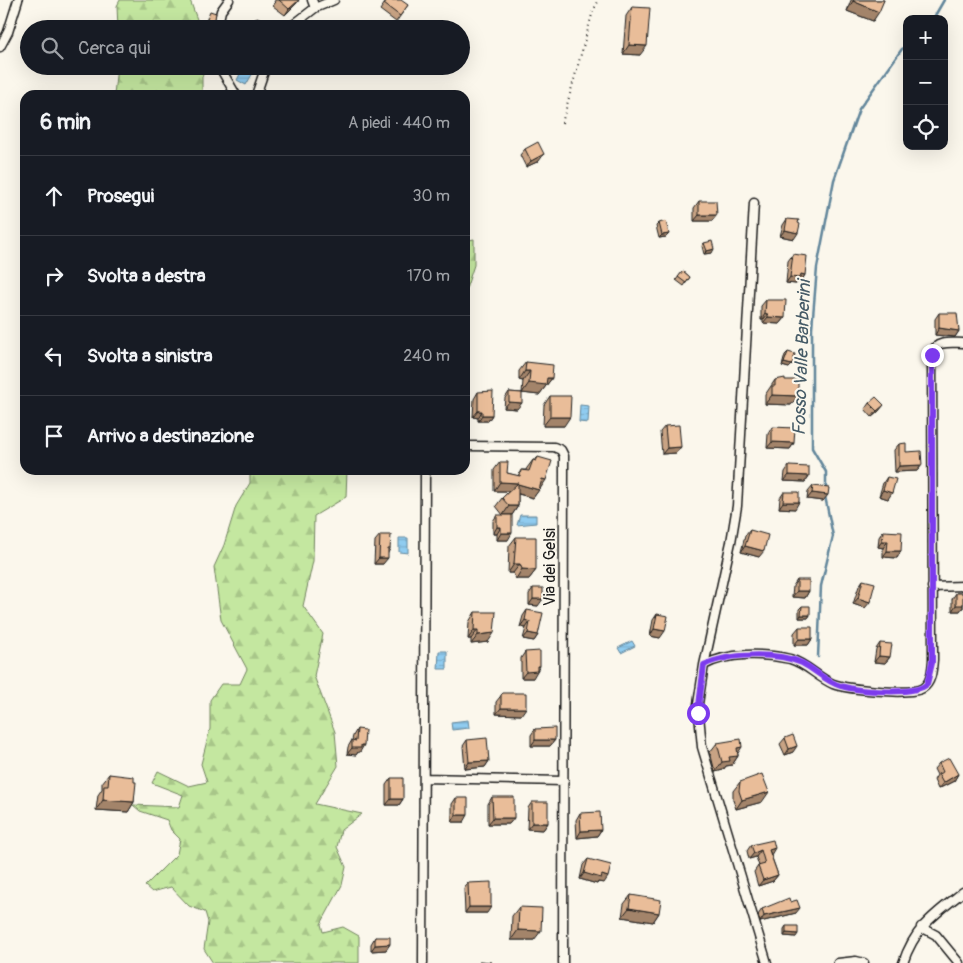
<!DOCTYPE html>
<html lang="it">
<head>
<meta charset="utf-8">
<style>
	body { margin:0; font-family:Pangolin,sans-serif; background:#20242c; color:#f1f3f6 }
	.controls { position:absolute; right:15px; top:15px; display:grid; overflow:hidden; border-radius:10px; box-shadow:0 5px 20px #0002 }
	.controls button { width:45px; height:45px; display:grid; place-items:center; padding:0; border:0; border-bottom:1px solid #363941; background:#171b24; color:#f1f3f6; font:25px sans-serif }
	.stop { position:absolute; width:15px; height:15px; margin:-11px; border:4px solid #7c3aed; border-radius:50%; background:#fff }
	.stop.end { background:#7c3aed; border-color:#fff; box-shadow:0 1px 5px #0008 }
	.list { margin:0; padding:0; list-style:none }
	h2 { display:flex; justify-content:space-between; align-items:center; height:65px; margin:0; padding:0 20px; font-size:21px }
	h2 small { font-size:16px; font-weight:400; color:#9ea1a6 }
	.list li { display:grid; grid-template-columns:32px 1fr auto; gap:15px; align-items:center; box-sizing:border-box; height:80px; padding:0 20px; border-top:1px solid #363941 }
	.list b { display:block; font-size:19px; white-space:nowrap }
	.list em { font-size:16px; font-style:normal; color:#9ea1a6 }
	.icon { flex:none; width:28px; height:28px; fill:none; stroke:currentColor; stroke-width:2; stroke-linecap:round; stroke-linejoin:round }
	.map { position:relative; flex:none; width:963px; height:963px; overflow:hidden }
	.search { position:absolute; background:#171b24; box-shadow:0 5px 20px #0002; left:20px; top:20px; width:450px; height:55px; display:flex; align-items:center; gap:12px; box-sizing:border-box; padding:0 18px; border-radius:28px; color:#9ea1a6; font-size:19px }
	.panel { position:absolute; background:#171b24; box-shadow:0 5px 20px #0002; left:20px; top:90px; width:450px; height:385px; border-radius:15px }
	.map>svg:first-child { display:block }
	.forest { fill:url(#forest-firs); stroke:#70825e }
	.water { fill:url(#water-rules); stroke:#62869b }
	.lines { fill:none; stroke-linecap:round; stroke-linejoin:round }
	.stream { stroke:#62869b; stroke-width:2.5 }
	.minor-casing { stroke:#1c1c1c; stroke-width:11 }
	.path { stroke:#1c1c1c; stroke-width:2; stroke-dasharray:1 4; stroke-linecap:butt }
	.minor { stroke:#fbf7ec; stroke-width:8 }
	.wall { fill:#c8a384; stroke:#1c1c1c }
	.shaded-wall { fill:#a3846b; stroke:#1c1c1c }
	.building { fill:#e9bd99; stroke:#1c1c1c }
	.route { stroke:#7c3aed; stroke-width:6 }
	.labels { text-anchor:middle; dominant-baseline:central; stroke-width:4; stroke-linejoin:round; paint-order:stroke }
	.street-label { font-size:16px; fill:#1c1c1c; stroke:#fbf7ec }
	.water-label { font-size:18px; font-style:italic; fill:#455a66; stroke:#fbf7ec }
</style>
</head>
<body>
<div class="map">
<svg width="963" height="963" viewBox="0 0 963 963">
	<defs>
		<pattern id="forest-firs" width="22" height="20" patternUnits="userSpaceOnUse" patternTransform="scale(1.25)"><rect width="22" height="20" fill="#c4e7a0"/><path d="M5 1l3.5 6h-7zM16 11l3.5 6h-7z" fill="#a8c689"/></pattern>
		<pattern id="water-rules" width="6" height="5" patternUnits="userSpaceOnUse" patternTransform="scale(1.25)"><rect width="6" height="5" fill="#90ccf0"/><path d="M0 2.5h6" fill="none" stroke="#7cafcd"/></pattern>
	</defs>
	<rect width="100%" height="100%" fill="#fbf7ec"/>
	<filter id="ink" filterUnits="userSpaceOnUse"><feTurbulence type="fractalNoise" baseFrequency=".02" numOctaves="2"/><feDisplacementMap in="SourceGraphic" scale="10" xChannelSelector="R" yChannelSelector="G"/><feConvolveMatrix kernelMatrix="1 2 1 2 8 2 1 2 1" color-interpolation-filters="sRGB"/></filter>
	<g filter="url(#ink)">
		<path class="forest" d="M120 0H190L199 25 197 29H118L117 6Z
			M117 66H207L202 77V95H114Z
			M474 239V265L465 292V241Z
			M250 470H347L346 497 314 516 313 561 303 606 323 634 314 676 335 732 338 766 315 804 362 814 341 830 337 847 346 867 342 885 321 924 323 932 343 927 359 936V963H213L204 949 208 922 205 912 189 906 171 887 152 892 145 886 177 854 180 839 171 830 167 820 140 811 133 805 179 807 183 795 152 783 158 771 189 786 207 782 201 764 210 729V700L221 684H240L247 669 221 620 214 567 224 545 236 506 250 483Z"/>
		<path class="water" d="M244 66 254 71 246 85 237 80Z
			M580 405 589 406 588 423 579 422Z
			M520 515H536V523L517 525Z
			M399 538H408V553L399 552Z
			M632 641 635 646 621 653 618 648Z
			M439 651H447V669H438Z
			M468 720 469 728 452 730 451 722Z"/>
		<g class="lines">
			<path class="stream" d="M933 19 944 0
				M826 491V472L812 448V328L817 268 834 180 859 109 902 49 907 46
				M818 657 821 586 833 536 825 496"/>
			<g class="minor-casing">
				<path id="minor" d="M312 0 315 8 334 0
					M217 29 221 11 229 0
					M288 29 315 8
					M0 47 8 32 18 0
					M219 66 236 95
					M256 95 266 66
					M465 446 554 447 561 450 564 456 563 963
					M932 587 963 586
					M704 665 731 542 737 506 754 203
					M424 778 564 781
					M921 927 936 935 959 963
					M423 963 425 470
					M767 963 702 747 698 704 704 665C729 652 764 653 790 659 807 664 817 677 833 684 847 689 911 696 923 688 932 682 932 669 933 660L932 353C936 340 952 343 963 343
					M838 963 856 961 864 963
					M903 963C915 927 935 914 963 892"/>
			</g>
			<path class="path" d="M562 123 593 11 599 0"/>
			<use href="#minor" class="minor"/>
		</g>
		<path class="wall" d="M275 0H299L296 4 285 15 273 6 275 3 274 2Z
			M387 0 408 5 396 22 380 10Z
			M851 0H884L873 21 847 11Z
			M632 7 640 55 623 54 626 16Z
			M525 149 539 161 526 167 520 155Z
			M699 201 712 221H694V208Z
			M787 219 794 239 780 236 783 225Z
			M659 223 669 234 666 237 659 238 656 226Z
			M704 243 712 253 704 254 702 246Z
			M793 254 805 275 801 281H798L796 284 786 283 788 261Z
			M683 271 690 277 684 286 676 280Z
			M766 300 785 318 780 324 763 323V320H761V306Z
			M939 313 959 331 955 337 935 335V319Z
			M788 352 789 368 782 366 785 355Z
			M526 362 552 378 539 395 522 393 517 409 504 408 505 398 509 392 522 393 523 381 519 380V371Z
			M775 380H785L798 396 791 405 765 404V395Z
			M478 392 492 415 488 421H478V418L473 417 474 399Z
			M550 396 564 426H543L544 405Z
			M869 403 879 411 872 417 865 409Z
			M665 426 676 453 662 454 660 432Z
			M772 427 794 443 790 449 767 448 768 434Z
			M899 444 906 452 922 465 917 471 895 472 894 450Z
			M538 457 540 489V488L533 498 518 494V506L512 515H503L496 506 502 498 509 491H494V470L500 462 507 473 518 476 521 470H526L527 468 533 460H535Z
			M789 466 809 476 805 482 784 481 785 472Z
			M887 477 888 499 879 496 883 483Z
			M813 486 823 501 807 499 808 492Z
			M784 492 795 509 779 508 780 498Z
			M497 515 508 540H497V534H493V521Z
			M750 530 759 557 741 552 745 536Z
			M883 531 901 551 897 558 883 557V548L878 547 879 537Z
			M380 535 390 549 388 553 383 564H374L375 541Z
			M516 537 536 570 529 579H516L513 573H508L509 546Z
			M797 580 809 591 805 598 792 597 793 586Z
			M863 580 865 608 853 604 859 586Z
			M533 588 538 606 529 605V594Z
			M956 593H963V608H962L960 611H952V599Z
			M802 606 810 615 808 618H799V609Z
			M527 610 538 635 534 641 523 639 526 628 520 627 523 616Z
			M475 612 488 642 471 644V639H468L469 622Z
			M657 614 660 638 650 636 653 620Z
			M799 627 812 639 808 645H794V633Z
			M880 643 890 657 885 663 874 662 876 649Z
			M525 652 533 678H521V658Z
			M503 693 521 715 496 714V702Z
			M357 729 360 752H358L356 755 347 754 348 747 352 740 353 736Z
			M535 729 555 740 550 746H531V735Z
			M785 738 793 752 785 755 780 744Z
			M467 740 489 761 485 767 465 769 463 746Z
			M717 743 738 754V756L732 765 726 766 723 770 715 772 710 752Z
			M939 763 958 774 954 781 938 789 934 780 937 775 934 769Z
			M109 774 134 782V802L128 812 96 810 98 795 102 789V783Z
			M391 778 403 799 399 805H386V785Z
			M740 782 762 802 736 809 733 800V791Z
			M492 797 514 818 509 824H488V804Z
			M456 798 464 822H452V804Z
			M532 802 548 823 543 830 527 829 528 808Z
			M580 813 601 830 597 836 577 838 576 820Z
			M751 845 771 855 778 875 773 881 758 886 754 872 758 866H759L756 857 749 859 747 851Z
			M588 859 604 883 598 882 597 884 580 879 583 865Z
			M468 883 487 913H465L464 889Z
			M631 895 659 913 653 922 622 917 624 904Z
			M519 907 534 940H511L512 916Z
			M762 909 796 913 760 922 758 915Z
			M786 926 796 937 784 936V929Z
			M375 937 390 944 386 950 371 951V944Z"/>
		<path class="shaded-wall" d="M299 0 296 4 285 15 289 9Z
			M853 1 879 12 873 21 847 11Z
			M206 21 214 24 211 27 204 25Z
			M629 45 647 46 640 55 623 54Z
			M544 154 539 161 526 167 531 161Z
			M699 215H717L712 221H694Z
			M785 230 798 233 794 239 780 236Z
			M669 234 666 237 659 238 662 235Z
			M714 249 712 253 704 254 707 251Z
			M801 274 805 275 801 281H798L796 284 786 283 790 277Z
			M765 314H768L763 320H761Z
			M768 317 785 318 780 324 763 323Z
			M939 328 959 331 955 337 935 335Z
			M784 363 792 365 789 368 782 366Z
			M525 371H530L523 381 519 380Z
			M547 378H552L539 395 522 393 529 383Z
			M772 395 798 396 791 405 765 404Z
			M509 402 522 403 517 409 504 408Z
			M884 405 879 411 872 417 877 411Z
			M478 411H482L478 418 473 417Z
			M482 415H492L488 421H478Z
			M550 417H570L564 426H543Z
			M772 442 794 443 790 449 767 448Z
			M681 447 676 453 662 454 667 448Z
			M922 465 917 471 895 472 899 466Z
			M789 475 809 476 805 482 784 481Z
			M542 479 546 480 540 489 536 487Z
			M500 482 518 483 513 491H494Z
			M518 484 539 490 533 498 512 492Z
			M883 490 892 493 888 499 879 496Z
			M812 493 828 495 823 501 807 499Z
			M783 502H799L795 509 779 508Z
			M509 506H518L512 515H503Z
			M497 527H501L497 534H493Z
			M501 533H512L508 540H497Z
			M882 541H888L883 548 878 547Z
			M745 546 764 551 759 557 741 552Z
			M887 551H901L897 558 883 557Z
			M379 558H388L383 564H374Z
			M514 564H520L513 573H508Z
			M522 569 536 570 529 579H516Z
			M797 591H809L805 598 792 597Z
			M858 598 870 602 865 608 853 604Z
			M533 599H543L538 606 529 605Z
			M963 603V608H962L960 611H952L956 605Z
			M801 615H810L808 618H799Z
			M525 620 530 622 526 628 520 627Z
			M654 629 665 631 660 638 650 636Z
			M474 630H478L471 639H468Z
			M494 633 488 642 471 644 478 635Z
			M528 633 538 635 534 641 523 639Z
			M799 639H812L808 645H794Z
			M879 656 890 657 885 663 874 662Z
			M537 666H540L533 678H521L526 672Z
			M501 708H526L521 715 496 714Z
			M535 740H555L550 746H531Z
			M361 745H364L360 752H358L356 755 347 754 352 748Z
			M797 746 793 752 785 755 789 749Z
			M742 747 736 756H738L732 765 726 766 723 770 715 772 722 762 737 748Z
			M489 761 485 767 465 769 469 762Z
			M958 774 954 781 938 789 943 783Z
			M769 792 762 802 736 809 742 800Z
			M391 799H403L399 805H386Z
			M103 800 134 802 128 812 96 810Z
			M456 815H468L464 822H452Z
			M493 818H514L509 824H488Z
			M532 823H548L543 830 527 829Z
			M601 830 597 836 577 838 581 831Z
			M775 848 771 855 769 850Z
			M761 850 756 857 749 859 754 853Z
			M584 873 602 875 608 877 604 883 598 882 597 884 580 879Z
			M778 875 773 881 758 886 763 880Z
			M469 907H491L487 913H465Z
			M629 908 659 913 653 922 622 917Z
			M800 908 796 913 760 922 764 916Z
			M518 930 541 931 534 940H511Z
			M786 933 798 934 796 937 784 936Z
			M390 944 386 950 371 951 375 945Z"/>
		<path class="building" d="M279 0H299L289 9Z
			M387 0H401L408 5 400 16 384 4Z
			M854 0H884L879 12 853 1Z
			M632 7 650 8 647 46 629 45Z
			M210 11 216 13 214 24 206 21Z
			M257 17 273 25 271 29H248Z
			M538 142 544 154 531 161 525 149Z
			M699 201H716L717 215H699Z
			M787 219 799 220 798 223 800 224 798 233 785 230Z
			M666 221 669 234 662 235 659 223Z
			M712 241 714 249 707 251 704 243Z
			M793 254 807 256 805 275 801 274 800 278 790 277Z
			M683 271 690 277 686 283 678 277Z
			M766 300H786L785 318 768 317V314H765Z
			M939 313H957L959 331 939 328Z
			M788 352 795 354 792 365 784 363Z
			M526 362 553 365 552 378H547L546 385 529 383 530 371H525Z
			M785 378V380H798V396L772 395V386H775V380Z
			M493 391 492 415H482V411H478V392Z
			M509 392 522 393V403L509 402Z
			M550 396H571L570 417H550Z
			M876 397 884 405 877 411 869 403Z
			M679 425 681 447 667 448 665 426Z
			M772 427 795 428 794 443 772 442Z
			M906 443V452L921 451 922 465 899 466V444Z
			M538 457 552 461 546 480 542 479 539 490 518 484V506H509L502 498 518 483 500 482V462H508L507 473 520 476 521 470 529 471 533 460 536 461Z
			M789 466 809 467V476L789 475Z
			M887 477 896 479 892 493 883 490Z
			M813 486 829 488 828 495 812 493Z
			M784 492H799V502H783Z
			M497 515H512V533H501V527H497Z
			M750 530 768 535 764 551 745 546Z
			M883 531 902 532 901 551H887L888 541H882Z
			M380 535H391L390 549H388V558H379Z
			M516 537H536V570L522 569 520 564H514Z
			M797 580H809V591H797Z
			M863 580 875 583 870 602 858 598Z
			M533 588H543V599H533Z
			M956 593H963V605H956Z
			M802 606H810V615H801Z
			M527 610 543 613 538 635 528 633 530 622 525 620Z
			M475 612H496L494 633 478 635V630H474Z
			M657 614 668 616 665 631 654 629Z
			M799 627H812V639H799Z
			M880 643 892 644 890 657 879 656Z
			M540 651V666H537V671L526 672 525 652Z
			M503 693H526V708H501V695Z
			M555 728V740H535V729Z
			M357 729 365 730 364 745H361V748H352V740L356 741Z
			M793 735 797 746 789 749 785 738Z
			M487 738 489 761 469 762 467 740Z
			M741 739 742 747 737 748 738 756 729 757 730 761 722 762 717 743Z
			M949 758 958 774 943 783 938 774 943 772 939 763Z
			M109 774 134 777V782H136L134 802 103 800 104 786H108Z
			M762 774 769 792 742 800 739 791 740 782Z
			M391 778H403V799H391Z
			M492 797H514V818H493Z
			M456 798H468V815H456Z
			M532 802H548V823H532Z
			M600 812 601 830 581 831 580 813Z
			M773 840 775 848 769 850 778 875 763 880 758 866 765 864 761 850 754 853 751 845Z
			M588 859 611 865 608 877 602 875 601 878 584 873Z
			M491 882V907H469L468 883Z
			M631 895 661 900 659 913 629 908Z
			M789 898 790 902 797 900 800 908 764 916 762 909Z
			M519 907 542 908 541 931 518 930Z
			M786 926H798V934L786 933Z
			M375 937H390V944L375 945Z
			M480 961 491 962V963H480Z"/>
	</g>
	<g class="lines" filter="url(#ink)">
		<path class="route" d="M698 713 704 665C728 653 777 652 802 663 816 670 826 682 841 686 857 691 916 696 927 684L932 663V355"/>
	</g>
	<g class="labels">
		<g class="street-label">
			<text transform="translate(550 567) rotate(-90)">Via dei Gelsi</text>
		</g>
		<g class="water-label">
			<text transform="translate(802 358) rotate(-88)">Fosso Valle Barberini</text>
		</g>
	</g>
</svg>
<div class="controls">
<button>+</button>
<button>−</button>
<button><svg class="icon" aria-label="locate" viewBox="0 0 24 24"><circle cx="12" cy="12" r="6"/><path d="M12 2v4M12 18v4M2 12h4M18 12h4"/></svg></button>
</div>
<div class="stop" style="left:698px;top:713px"></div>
<div class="stop end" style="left:932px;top:355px"></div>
<div class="search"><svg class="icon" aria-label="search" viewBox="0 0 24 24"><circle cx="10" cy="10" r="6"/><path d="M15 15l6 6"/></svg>Cerca qui</div>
<section class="panel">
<h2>6 min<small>A piedi · 440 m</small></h2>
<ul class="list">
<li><svg class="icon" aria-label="ahead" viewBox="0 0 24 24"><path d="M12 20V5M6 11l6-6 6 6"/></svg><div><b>Prosegui</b></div><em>30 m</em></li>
<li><svg class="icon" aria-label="right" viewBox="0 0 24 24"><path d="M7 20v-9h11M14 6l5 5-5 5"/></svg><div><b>Svolta a destra</b></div><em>170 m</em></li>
<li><svg class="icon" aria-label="left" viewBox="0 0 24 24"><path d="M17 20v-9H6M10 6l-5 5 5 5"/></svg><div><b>Svolta a sinistra</b></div><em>240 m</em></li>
<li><svg class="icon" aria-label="arrive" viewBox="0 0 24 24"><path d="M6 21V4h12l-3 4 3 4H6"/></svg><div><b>Arrivo a destinazione</b></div></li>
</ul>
</section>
</div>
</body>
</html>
